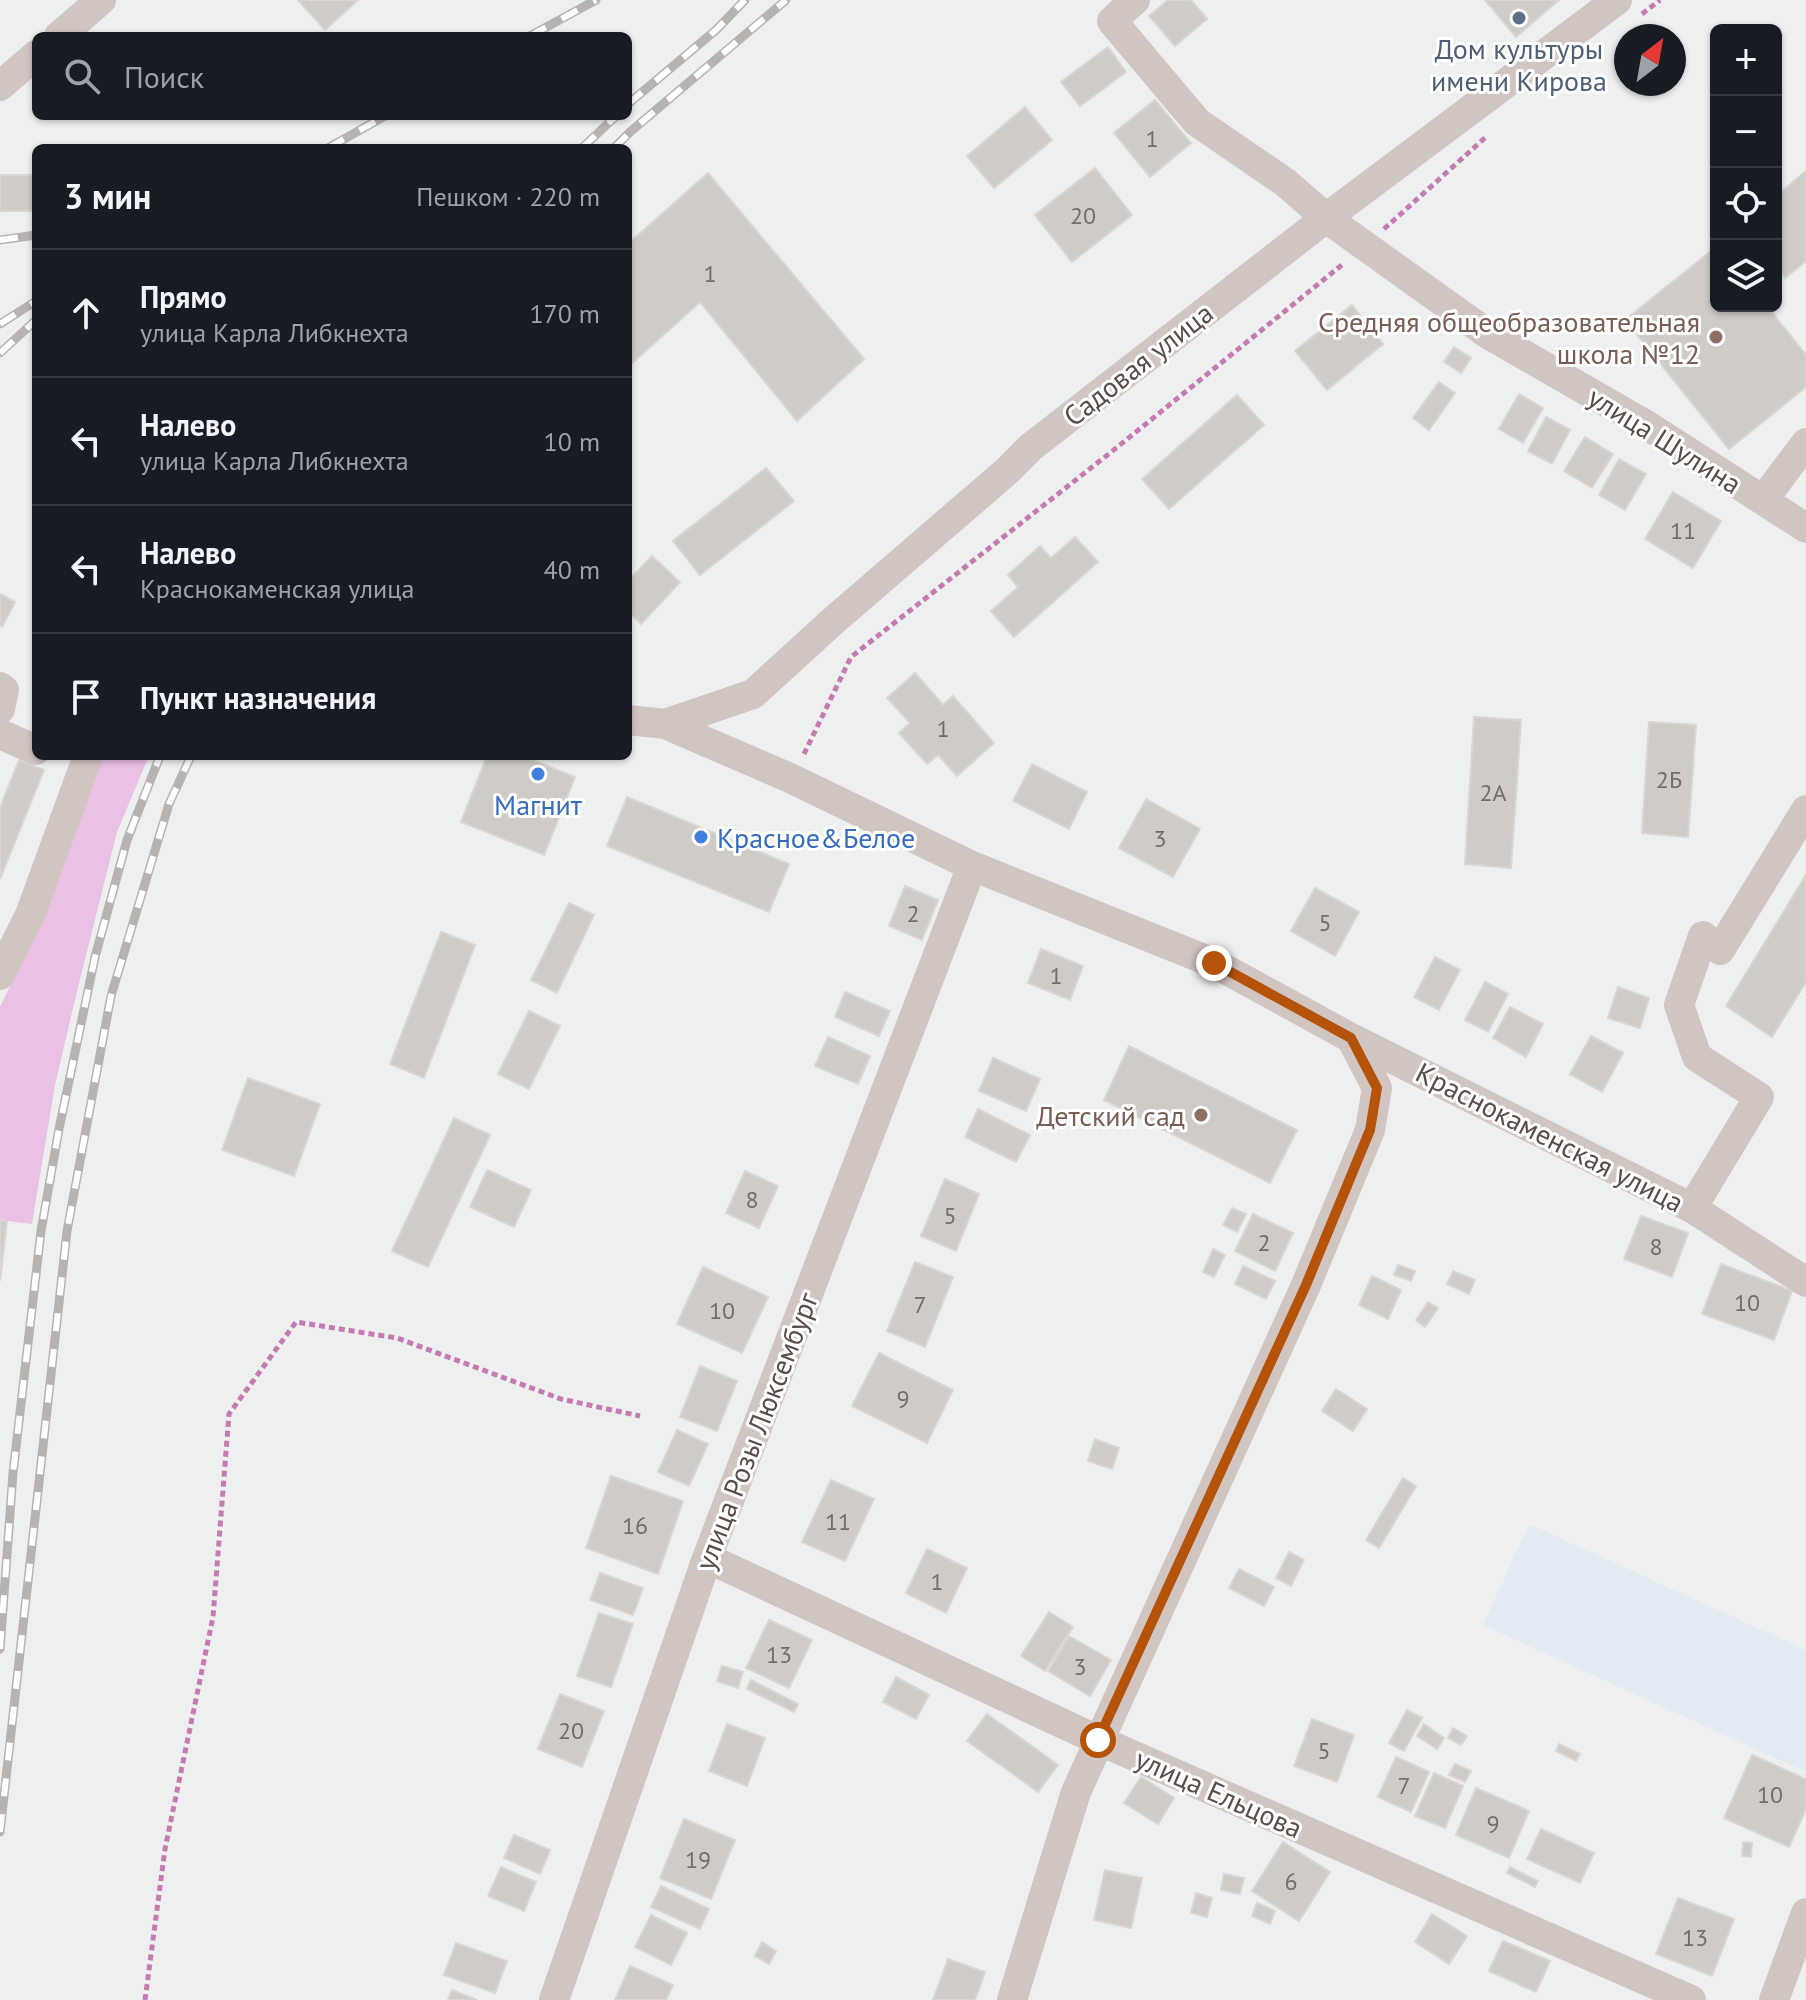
<!DOCTYPE html>
<html lang="ru">
<head>
<meta charset="utf-8">
<style>
	body { margin:0; font-family:"PT Sans",sans-serif; background:#20242c; color:#f1f3f6 }
	.controls { position:absolute; right:24px; top:24px; display:grid; overflow:hidden; border-radius:12px; box-shadow:0 2px 6px #0004 }
	.controls button { width:72px; height:72px; display:grid; place-items:center; padding:0; border:0; border-bottom:2px solid #363941; background:#171b24; color:#f1f3f6; font:40px sans-serif }
	.compass { position:absolute; left:1614px; top:24px; width:72px; height:72px; border-radius:50%; background:#171b24; box-shadow:0 2px 6px #0004; rotate:31deg }
	.stop { position:absolute; width:24px; height:24px; margin:-18px; border:6px solid #b45309; border-radius:50%; background:#fff }
	.stop.end { background:#b45309; border-color:#fff; box-shadow:0 2px 8px #0008 }
	.list { margin:0; padding:0; list-style:none }
	h2 { display:flex; justify-content:space-between; align-items:center; height:104px; margin:0; padding:0 32px; font-size:34px }
	h2 small { font-size:26px; font-weight:400; color:#9ea1a6 }
	.list li { display:grid; grid-template-columns:52px 1fr auto; gap:24px; align-items:center; box-sizing:border-box; height:128px; padding:0 32px; border-top:2px solid #363941 }
	.list b { display:block; font-size:30px; white-space:nowrap }
	.list p { margin:0; font-size:26px; white-space:nowrap; color:#9ea1a6 }
	.list em { font-size:26px; font-style:normal; color:#9ea1a6 }
	.icon { flex:none; width:44px; height:44px; fill:none; stroke:currentColor; stroke-width:2; stroke-linecap:round; stroke-linejoin:round }
	.map { position:relative; flex:none; width:1806px; height:2000px; overflow:hidden }
	.search { position:absolute; background:#171b24; box-shadow:0 2px 6px #0004; left:32px; top:32px; width:600px; height:88px; display:flex; align-items:center; gap:20px; box-sizing:border-box; padding:0 28px; border-radius:12px; color:#9ea1a6; font-size:30px }
	.panel { position:absolute; background:#171b24; box-shadow:0 2px 6px #0004; left:32px; top:144px; width:600px; height:616px; border-radius:12px }
	.map>svg:first-child { display:block }
	.commercial { fill:#e2ebf3 }
	.green { fill:#eac0e5 }
	.building { fill:#cfccc8; stroke:#d9d5d2; stroke-width:2 }
	.lines { fill:none; stroke-linecap:round; stroke-linejoin:round }
	.path { stroke:#c57bb2; stroke-width:5; stroke-dasharray:6 4; stroke-linecap:butt }
	.minor { stroke:#d1c5c2; stroke-width:30 }
	.rail-casing { stroke:#b7b3b1; stroke-width:9 }
	.rail { stroke:#fff; stroke-width:6; stroke-dasharray:18; stroke-linecap:butt }
	.route { stroke:#b45309; stroke-width:10 }
	.service-dot { fill:#5c6f8a; stroke:#fff; stroke-width:3 }
	.education-dot { fill:#8d6e63; stroke:#fff; stroke-width:3 }
	.shop-dot { fill:#3f7fe0; stroke:#fff; stroke-width:3 }
	.labels { text-anchor:middle; dominant-baseline:central; stroke-width:6; stroke-linejoin:round; paint-order:stroke }
	.number-label { font-size:24px; fill:#766c68 }
	.service-label { font-size:28px; fill:#4e5e75; stroke:#fff }
	.education-label { font-size:28px; fill:#785e54; stroke:#fff; text-anchor:end }
	.street-label { font-size:28px; fill:#594c48; stroke:#fff }
	.shop-label { font-size:28px; fill:#366cbe; stroke:#fff }
</style>
</head>
<body>
<div class="map">
<svg width="1806" height="2000" viewBox="0 0 1806 2000">
	<rect width="100%" height="100%" fill="#eef0f0"/>
	<path class="commercial" d="M1529 1524 1806 1650V1772L1483 1625Z"/>
	<path class="green" d="M102 756H149L117 832 78 987 55 1085 32 1224 0 1220V1007L41 921Z"/>
	<path class="building" d="M298 0H358L325 30Z
		M1168 0H1191L1207 19 1175 46 1149 16Z
		M1485 0H1559L1516 37Z
		M1108 47 1126 72 1080 106 1061 82Z
		M1155 100 1191 143 1150 177 1114 133Z
		M1025 107 1052 140 994 188 967 156Z
		M1095 168 1132 215 1072 262 1035 215Z
		M1806 171V261L1785 278 1776 267V196Z
		M708 173 864 359 797 421 700 302 628 367V244Z
		M0 175H36V211H0Z
		M1716 247V306H1767L1806 355V387L1729 449 1625 320Z
		M1352 305 1383 344 1327 390 1295 351Z
		M1454 347 1471 358 1461 373 1444 362Z
		M1439 382 1455 393 1429 430 1413 418Z
		M1519 394 1543 408 1523 443 1499 429Z
		M1237 395 1264 425 1169 509 1142 479Z
		M1546 417 1570 430 1552 464 1528 451Z
		M1585 437 1613 454 1592 488 1564 471Z
		M1619 459 1646 474 1625 510 1599 495Z
		M766 468 794 501 700 575 673 541Z
		M1673 492 1721 521 1693 568 1645 539Z
		M1075 537 1098 562 1014 637 991 611 1018 587 1008 575 1040 546 1051 558Z
		M652 556 680 582 641 624 628 611V581Z
		M0 594 15 602 2 627 0 626Z
		M915 673 943 705 953 696 994 743 957 776 938 755 927 764 899 733 910 723 887 698Z
		M1474 717 1521 720 1511 868 1465 864Z
		M1649 722 1696 725 1688 837 1642 833Z
		M487 756H523L575 777 544 855 461 822Z
		M19 760 44 770 0 879V808Z
		M1032 764 1087 792 1069 829 1013 801Z
		M627 797 789 864 769 912 607 846Z
		M1146 799 1200 829 1173 877 1119 848Z
		M1806 875V982L1772 1037 1726 1006Z
		M905 886 938 900 922 940 889 926Z
		M1315 888 1359 912 1335 956 1291 931Z
		M569 903 594 915 557 993 531 980Z
		M441 932 475 945 424 1078 390 1064Z
		M1041 949 1083 966 1070 1000 1028 983Z
		M1435 957 1460 970 1439 1010 1414 997Z
		M1485 982 1508 994 1488 1032 1465 1020Z
		M1618 987 1649 998 1640 1028 1608 1018Z
		M845 992 890 1011 879 1036 835 1017Z
		M1510 1007 1543 1024 1526 1057 1493 1038Z
		M529 1011 560 1026 529 1089 498 1074Z
		M1591 1036 1623 1053 1602 1092 1570 1074Z
		M828 1037 870 1056 858 1084 815 1066Z
		M1129 1046 1297 1130 1270 1183 1104 1100Z
		M993 1058 1040 1079 1026 1111 979 1091Z
		M248 1078 320 1104 294 1176 222 1150Z
		M978 1109 1030 1135 1016 1162 965 1137Z
		M454 1118 490 1135 428 1267 392 1251Z
		M487 1170 531 1190 514 1227 470 1207Z
		M745 1171 778 1186 759 1228 726 1213Z
		M945 1179 979 1194 956 1251 921 1236Z
		M1232 1208 1246 1214 1237 1232 1223 1225Z
		M1253 1214 1293 1233 1275 1271 1235 1251Z
		M1641 1216 1688 1233 1672 1277 1624 1259Z
		M0 1220 7 1221 0 1281Z
		M1213 1249 1225 1255 1214 1277 1203 1272Z
		M915 1262 953 1277 925 1347 887 1331Z
		M1721 1264 1792 1291 1774 1340 1702 1314Z
		M1398 1265 1415 1271 1411 1281 1394 1275Z
		M1243 1266 1275 1281 1266 1299 1235 1284Z
		M703 1267 768 1297 742 1353 677 1324Z
		M1453 1271 1475 1280 1469 1294 1447 1284Z
		M1372 1276 1401 1290 1388 1319 1359 1305Z
		M1428 1302 1438 1308 1425 1327 1416 1320Z
		M879 1353 953 1390 927 1443 852 1406Z
		M700 1366 737 1381 717 1431 680 1417Z
		M1336 1389 1367 1409 1353 1431 1322 1411Z
		M677 1430 708 1444 689 1486 658 1472Z
		M1095 1439 1119 1448 1112 1469 1088 1461Z
		M611 1476 683 1501 658 1574 586 1548Z
		M1403 1478 1416 1486 1379 1548 1366 1540Z
		M831 1480 874 1499 845 1561 802 1542Z
		M927 1549 967 1568 946 1613 906 1593Z
		M1289 1552 1304 1560 1291 1586 1276 1578Z
		M1239 1569 1274 1587 1264 1606 1229 1588Z
		M600 1573 643 1588 633 1615 590 1600Z
		M1049 1612 1073 1627 1045 1671 1021 1656Z
		M599 1613 633 1624 611 1687 577 1676Z
		M769 1620 812 1640 789 1688 746 1668Z
		M1069 1636 1111 1660 1090 1696 1048 1671Z
		M722 1666 743 1672 738 1688 717 1681Z
		M896 1677 929 1695 916 1719 883 1702Z
		M751 1680 798 1704 794 1712 747 1689Z
		M560 1694 604 1711 582 1767 538 1749Z
		M1407 1710 1422 1718 1404 1751 1389 1743Z
		M987 1714 1058 1765 1038 1792 967 1741Z
		M1312 1719 1354 1735 1337 1782 1294 1766Z
		M727 1724 765 1738 747 1786 709 1771Z
		M1424 1724 1444 1738 1437 1749 1417 1736Z
		M1453 1728 1467 1736 1461 1745 1448 1738Z
		M1559 1744 1580 1754 1576 1761 1556 1751Z
		M1752 1755 1806 1779V1809L1789 1847 1724 1818Z
		M1396 1757 1429 1772 1411 1812 1378 1797Z
		M1455 1764 1471 1771 1465 1782 1449 1775Z
		M1434 1773 1463 1786 1445 1828 1415 1816Z
		M1141 1777 1174 1798 1158 1824 1124 1803Z
		M1476 1788 1529 1811 1509 1858 1456 1835Z
		M684 1819 735 1840 711 1899 660 1878Z
		M1541 1829 1594 1853 1580 1883 1527 1859Z
		M514 1835 550 1850 540 1874 504 1858Z
		M1283 1842 1330 1872 1299 1921 1252 1891Z
		M1743 1842 1752 1843 1751 1857 1742 1856Z
		M501 1867 536 1882 524 1911 488 1896Z
		M1510 1867 1538 1881 1535 1887 1507 1873Z
		M1105 1870 1142 1878 1131 1928 1094 1920Z
		M1224 1874 1244 1878 1240 1894 1221 1890Z
		M661 1886 709 1909 700 1929 651 1907Z
		M1196 1893 1212 1898 1207 1917 1191 1913Z
		M1678 1898 1734 1919 1712 1976 1656 1954Z
		M1257 1903 1275 1911 1270 1924 1252 1916Z
		M1432 1914 1467 1936 1449 1964 1415 1942Z
		M651 1915 687 1933 671 1965 635 1947Z
		M1503 1941 1550 1961 1536 1992 1489 1971Z
		M762 1942 776 1951 769 1964 755 1956Z
		M456 1943 507 1961 495 1993 444 1975Z
		M948 1959 985 1972 975 2000H933Z
		M630 1966 673 1985 666 2000H615Z
		M452 1990 477 2000H448Z"/>
	<g class="lines">
		<path class="path" d="M1642 14 1660 0
			M1384 229 1487 136
			M804 754 851 657 1115 449 1343 264
			M145 2000 165 1849 213 1617 229 1414 296 1322 397 1338 561 1399 640 1416"/>
		<path class="minor" d="M1135 0 1112 21 1197 122 1286 183 1326 218 1488 334 1648 426 1806 528
			M59 36 101 0
			M0 86 36 55
			M1763 500 1806 443
			M0 687 4 690 0 709
			M628 720 665 724 790 778 972 866 1214 963 1351 1038 1692 1208 1806 1282
			M665 724 753 694 833 621 1007 471 1031 447 1326 218 1617 0
			M0 734 36 750
			M0 975 30 915 88 756
			M1692 1208 1759 1097 1697 1057 1679 1005 1703 936 1720 950 1806 810
			M707 1558 1098 1740 1691 2000
			M554 2000 707 1558 972 866
			M1012 2000 1076 1792 1306 1285 1370 1130 1377 1088 1351 1038
			M1774 2000 1806 1913"/>
		<g class="rail-casing">
			<path id="rail" d="M530 36 596 0
				M628 104 716 30 745 0
				M328 148 385 116
				M582 148 616 116
				M614 148 630 132 786 0
				M0 240 36 235
				M0 324 36 301
				M0 353 36 320
				M0 1649 13 1473 41 1231 59 1129 95 957 127 840 160 756
				M0 1832 67 1231 111 996 169 804 191 756"/>
		</g>
		<use href="#rail" class="rail"/>
	</g>
	<g class="lines">
		<path class="route" d="M1098 1740 1306 1285 1370 1130 1377 1088 1351 1038 1214 963"/>
	</g>
	<circle class="service-dot" cx="1519" cy="18" r="8"/>
	<g class="education-dot">
		<circle cx="1716" cy="337" r="8"/>
		<circle cx="1201" cy="1115" r="8"/>
	</g>
	<g class="shop-dot">
		<circle cx="538" cy="774" r="8"/>
		<circle cx="701" cy="837" r="8"/>
	</g>
	<g class="labels">
		<g class="number-label">
			<text x="1152" y="138">1</text>
			<text x="1083" y="215">20</text>
			<text x="710" y="273">1</text>
			<text x="1683" y="530">11</text>
			<text x="943" y="728">1</text>
			<text x="1669" y="779">2Б</text>
			<text x="1493" y="792">2А</text>
			<text x="1160" y="838">3</text>
			<text x="913" y="913">2</text>
			<text x="1325" y="922">5</text>
			<text x="1056" y="975">1</text>
			<text x="752" y="1199">8</text>
			<text x="950" y="1215">5</text>
			<text x="1264" y="1242">2</text>
			<text x="1656" y="1246">8</text>
			<text x="1747" y="1302">10</text>
			<text x="920" y="1304">7</text>
			<text x="722" y="1310">10</text>
			<text x="903" y="1398">9</text>
			<text x="838" y="1521">11</text>
			<text x="635" y="1525">16</text>
			<text x="937" y="1581">1</text>
			<text x="779" y="1654">13</text>
			<text x="1080" y="1666">3</text>
			<text x="571" y="1730">20</text>
			<text x="1324" y="1750">5</text>
			<text x="1404" y="1785">7</text>
			<text x="1770" y="1794">10</text>
			<text x="1493" y="1823">9</text>
			<text x="698" y="1859">19</text>
			<text x="1291" y="1881">6</text>
			<text x="1695" y="1937">13</text>
		</g>
		<g class="service-label">
			<text x="1519" y="48">Дом культуры<tspan x="1519" dy="32">имени Кирова</tspan></text>
		</g>
		<g class="education-label">
			<text x="1700" y="321">Средняя общеобразовательная<tspan x="1700" dy="32">школа №12</tspan></text>
			<text x="1185" y="1115">Детский сад</text>
		</g>
		<g class="street-label">
			<text transform="translate(1138 364) rotate(-38)">Садовая улица</text>
			<text transform="translate(1665 440) rotate(32)">улица Шулина</text>
			<text transform="translate(1550 1137) rotate(27)">Краснокаменская улица</text>
			<text transform="translate(756 1431) rotate(-69)">улица Розы Люксембург</text>
			<text transform="translate(1219 1793) rotate(24)">улица Ельцова</text>
		</g>
		<g class="shop-label">
			<text x="538" y="804">Магнит</text>
			<text x="717" y="837" text-anchor="start">Красное&amp;Белое</text>
		</g>
	</g>
</svg>
<div class="controls">
<button>+</button>
<button>−</button>
<button><svg class="icon" aria-label="locate" viewBox="0 0 24 24"><circle cx="12" cy="12" r="6"/><path d="M12 2v4M12 18v4M2 12h4M18 12h4"/></svg></button>
<button><svg class="icon" aria-label="layers" viewBox="0 0 24 24"><path d="M12 4l9 5-9 5-9-5zM3 14l9 5 9-5"/></svg></button>
</div>
<svg class="compass" viewBox="-18 -18 36 36"><path d="M0-13l5 13h-10z" fill="#e53935"/><path d="M0 13l5-13h-10z" fill="#9ea1a6"/></svg>
<div class="stop" style="left:1098px;top:1740px"></div>
<div class="stop end" style="left:1214px;top:963px"></div>
<div class="search"><svg class="icon" aria-label="search" viewBox="0 0 24 24"><circle cx="10" cy="10" r="6"/><path d="M15 15l6 6"/></svg>Поиск</div>
<section class="panel">
<h2>3 мин<small>Пешком · 220 m</small></h2>
<ul class="list">
<li><svg class="icon" aria-label="ahead" viewBox="0 0 24 24"><path d="M12 20V5M6 11l6-6 6 6"/></svg><div><b>Прямо</b><p>улица Карла Либкнехта</p></div><em>170 m</em></li>
<li><svg class="icon" aria-label="left" viewBox="0 0 24 24"><path d="M17 20v-9H6M10 6l-5 5 5 5"/></svg><div><b>Налево</b><p>улица Карла Либкнехта</p></div><em>10 m</em></li>
<li><svg class="icon" aria-label="left" viewBox="0 0 24 24"><path d="M17 20v-9H6M10 6l-5 5 5 5"/></svg><div><b>Налево</b><p>Краснокаменская улица</p></div><em>40 m</em></li>
<li><svg class="icon" aria-label="arrive" viewBox="0 0 24 24"><path d="M6 21V4h12l-3 4 3 4H6"/></svg><div><b>Пункт назначения</b></div></li>
</ul>
</section>
</div>
</body>
</html>
